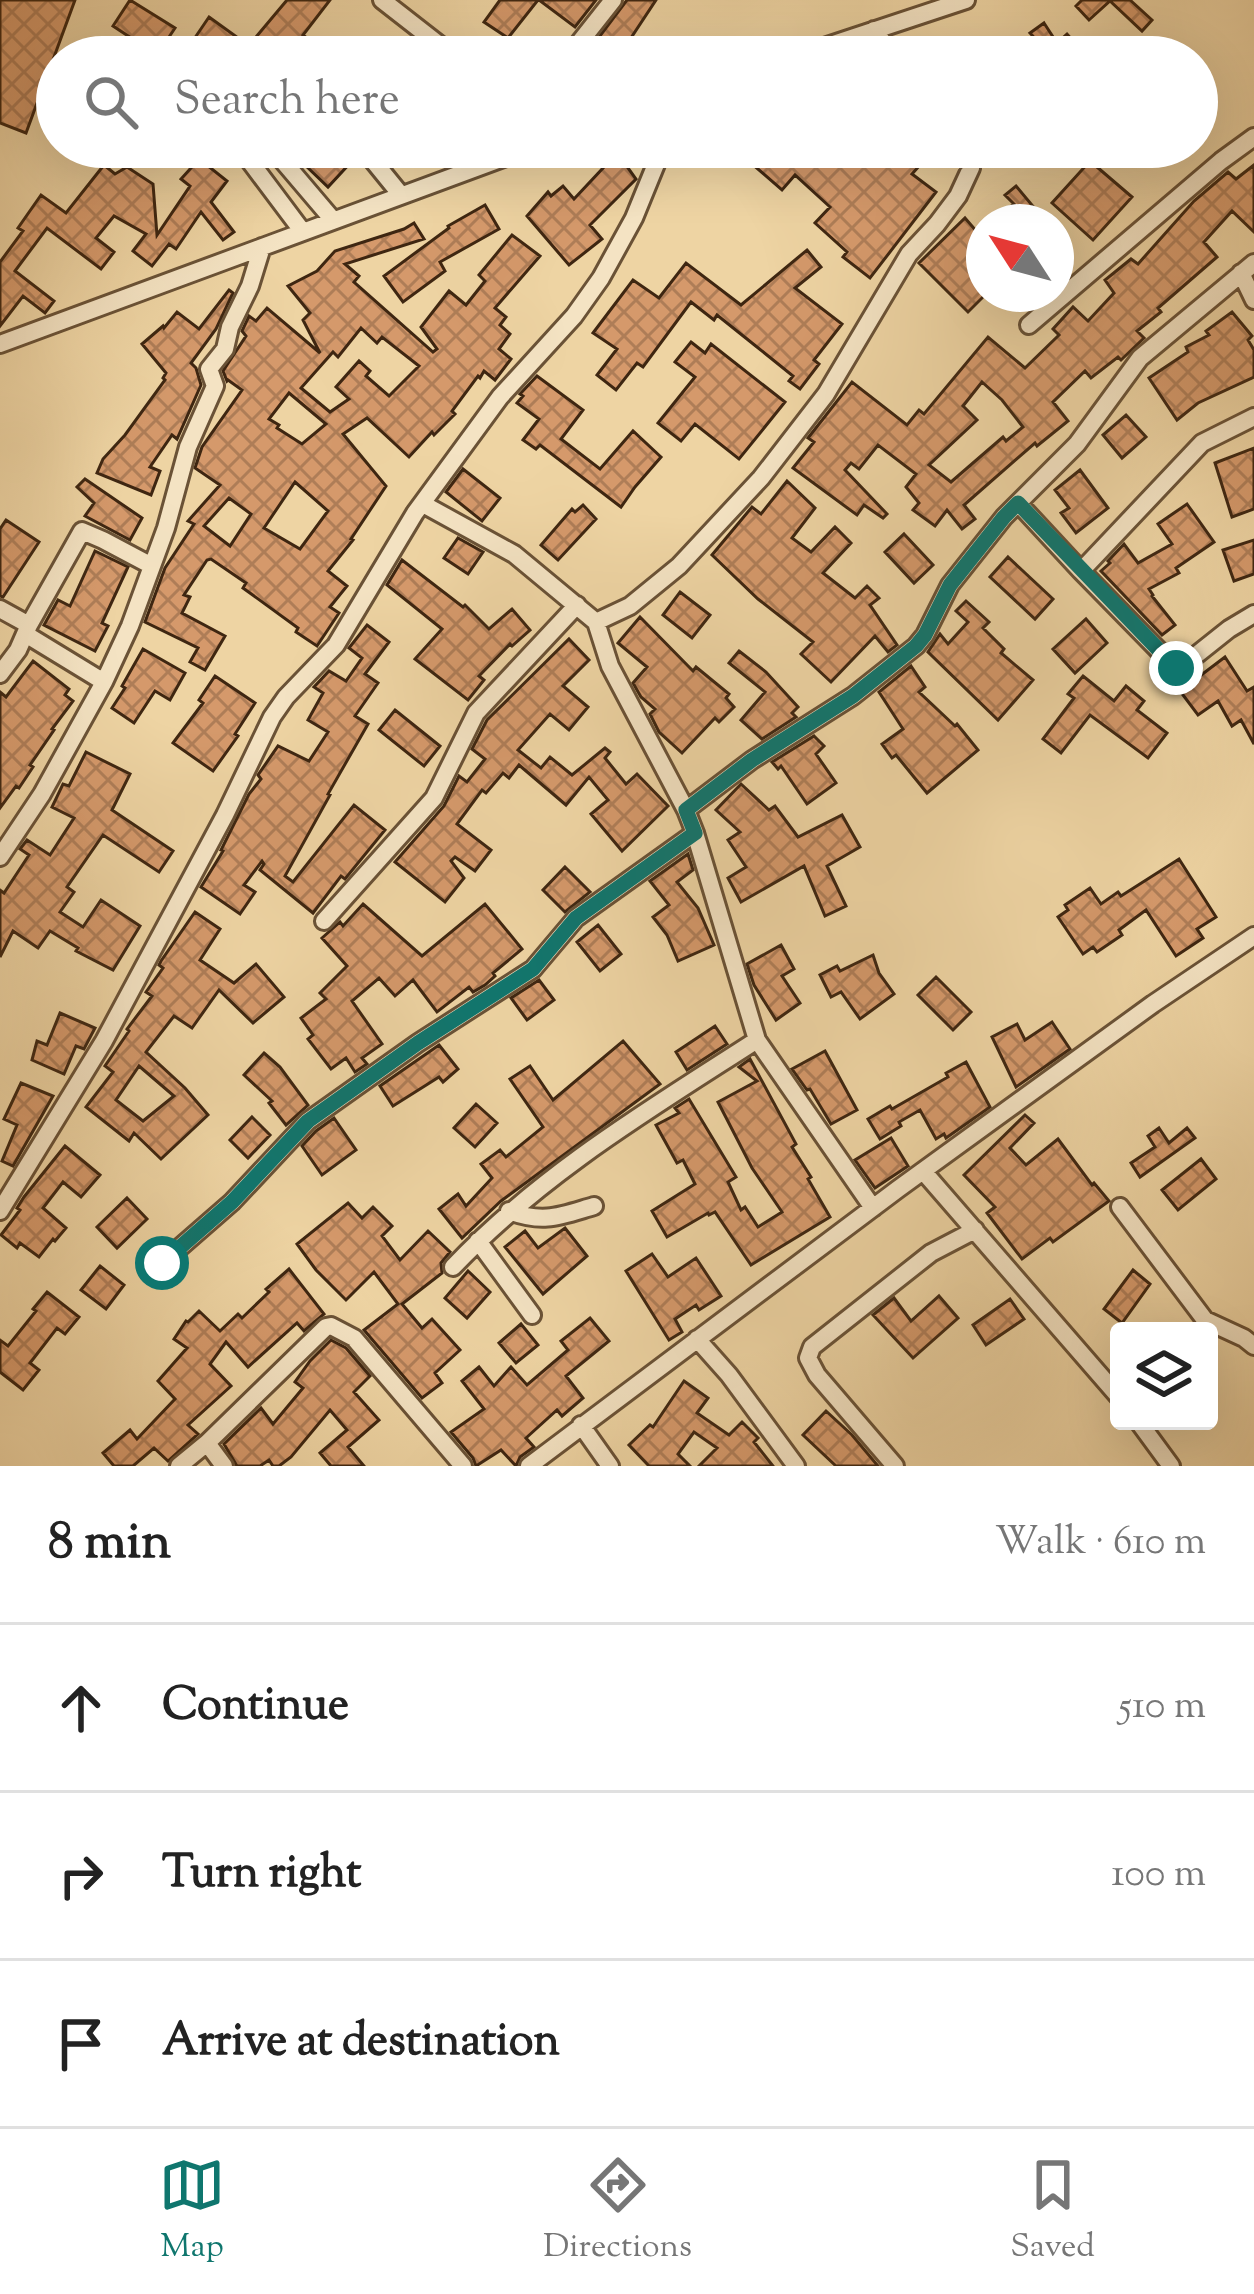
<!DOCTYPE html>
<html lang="en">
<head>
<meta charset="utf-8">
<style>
	body { margin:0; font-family:"Sorts Mill Goudy",serif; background:#f2f2f2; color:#222 }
	.controls { position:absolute; right:36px; bottom:36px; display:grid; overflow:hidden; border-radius:12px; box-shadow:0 12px 48px #0002 }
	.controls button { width:108px; height:108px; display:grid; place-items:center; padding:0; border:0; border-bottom:3px solid #e0e0e0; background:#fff; color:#222; font:60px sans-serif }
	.compass { position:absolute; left:966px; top:204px; width:108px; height:108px; border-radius:50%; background:#fff; box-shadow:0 12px 48px #0002; rotate:306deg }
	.stop { position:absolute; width:36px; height:36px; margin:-27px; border:9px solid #0f766e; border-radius:50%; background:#fff }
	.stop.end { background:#0f766e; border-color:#fff; box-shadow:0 3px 12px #0008 }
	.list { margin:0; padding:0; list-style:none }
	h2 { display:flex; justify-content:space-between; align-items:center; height:156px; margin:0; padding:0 48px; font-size:51px }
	h2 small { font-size:39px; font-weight:400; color:#767676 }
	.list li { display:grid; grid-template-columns:78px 1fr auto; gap:36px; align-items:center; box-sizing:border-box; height:168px; padding:0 48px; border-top:3px solid #e0e0e0 }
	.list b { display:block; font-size:45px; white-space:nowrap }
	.list em { font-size:39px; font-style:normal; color:#767676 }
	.icon { flex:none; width:66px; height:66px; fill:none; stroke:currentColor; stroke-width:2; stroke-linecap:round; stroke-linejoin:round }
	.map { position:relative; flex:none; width:1254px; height:1466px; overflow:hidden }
	.search { position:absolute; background:#fff; box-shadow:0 12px 48px #0002; left:36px; right:36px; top:36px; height:132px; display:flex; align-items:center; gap:30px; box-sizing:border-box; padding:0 42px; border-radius:66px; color:#767676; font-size:45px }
	.sheet { height:660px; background:#fff }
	nav { display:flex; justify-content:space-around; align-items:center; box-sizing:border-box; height:168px; border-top:3px solid #e0e0e0; background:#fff; font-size:33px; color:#767676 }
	nav a { display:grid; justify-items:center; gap:6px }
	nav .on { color:#0f766e }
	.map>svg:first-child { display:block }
	.building { fill:url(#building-cross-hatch); stroke:#3e2611; stroke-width:3; fill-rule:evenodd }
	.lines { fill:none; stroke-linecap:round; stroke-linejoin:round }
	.minor-casing { stroke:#6a5236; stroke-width:22 }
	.minor { stroke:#f4e3c3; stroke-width:16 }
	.route { stroke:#0f766e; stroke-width:15 }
</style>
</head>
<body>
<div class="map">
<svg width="1254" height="1466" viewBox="0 0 1254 1466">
	<defs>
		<pattern id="building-cross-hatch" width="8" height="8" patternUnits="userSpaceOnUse" patternTransform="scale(3)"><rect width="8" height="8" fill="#d5996b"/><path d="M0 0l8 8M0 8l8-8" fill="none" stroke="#ae7d57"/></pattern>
	</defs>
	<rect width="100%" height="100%" fill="#eed4a3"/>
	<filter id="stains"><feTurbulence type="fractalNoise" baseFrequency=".00167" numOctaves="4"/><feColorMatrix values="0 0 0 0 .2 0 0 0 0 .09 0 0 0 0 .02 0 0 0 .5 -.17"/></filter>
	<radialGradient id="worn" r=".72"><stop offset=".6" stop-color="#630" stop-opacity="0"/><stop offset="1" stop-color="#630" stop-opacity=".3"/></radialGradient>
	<path class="building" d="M0 0H75L26 133 0 123Z
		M130 0 175 28 157 55 113 26Z
		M287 0H330L303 35 321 49 315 57H282L256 37Z
		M500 0H538L508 38 484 22Z
		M539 0H596L575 27Z
		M627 0H656L619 56 614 52 610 57H584Z
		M1082 0H1130L1152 20 1142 31 1110 1 1089 20 1076 6Z
		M209 17 241 40 229 57H207L190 45Z
		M1044 23 1057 43 1067 34 1088 57H1052L1030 33Z
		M165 147H206L198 158 227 181 211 202 234 232 223 240 201 212 176 249 169 244 152 266 133 251 146 234 114 216 96 238 114 252 101 269 47 228 15 271 54 301 45 313 23 296 0 326V262L23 231 18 228 41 195 66 213 104 165 115 174 127 167 153 184 157 235 190 186 181 179 191 168Z
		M322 147H337L352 161 328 187 305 165Z
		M613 147 636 179 590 225 602 239 569 265 527 216 548 192 551 196 563 186 574 199 603 168 596 158Z
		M765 147H936L912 174 936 192 870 278 843 257 847 252 815 223 830 207 795 175 782 190 751 163Z
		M1090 161 1132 197 1093 240 1052 203Z
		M1254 165V232L1232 211 1204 242 1217 257 1158 308 1161 312 1137 331 1144 338 1121 360 1118 357 1091 378 1085 371 1053 402 1068 421 1037 446 1035 443 964 505 975 519 962 529 947 510 935 526 913 510 919 503 906 487 916 474 878 445 859 469 851 463 845 470 887 514 883 518 864 505 857 515 793 468 814 442 808 438 852 382 907 425 919 410 924 414 988 337 1025 368 1059 335 1053 329 1073 307 1088 321 1114 293 1105 280 1131 259 1138 264 1194 201 1228 172 1236 179ZM982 382 1002 400 1023 427 1006 441 1003 437 951 482 929 465 977 420 963 406Z
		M1016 186 1046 222H991L1014 204 1005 195Z
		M485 205 499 229 440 262 445 271 403 302 384 276 449 228 448 226Z
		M965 218 984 240V296L968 312 919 263Z
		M414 223 424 239 345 264 359 276 354 282 433 352 437 349 421 327 449 291 466 305 485 281 479 275 512 235 540 256 495 308 506 317 500 325 510 334 499 349 511 359 495 380 484 371 480 378 478 376 452 411 455 414 434 435 432 432 409 457 367 418 343 434 386 486 351 539 353 540 328 571 347 586 330 607 339 613 317 646 296 632 298 628 243 588 246 583 211 559 207 560 184 595 190 597 182 613 225 636 205 670 190 662 198 648 145 622 165 568 194 524 188 521 220 485 195 468 202 447 242 390 228 380 227 381 223 371 246 336 242 331 249 316 256 321 267 308 320 353 303 320 310 313 288 286 317 271 335 251 404 229ZM361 328 377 343 382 337 419 366 389 396 366 376 370 371 359 361 336 387 349 399 330 412 301 388 333 352 338 357ZM289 393 326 424 302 444 277 428 279 425 269 419ZM295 482 328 511 300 549 264 528ZM229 498 251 514 230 546 204 526Z
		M807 250 821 267 795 288 842 324 814 360 819 364 800 389 789 381 793 376 757 347 717 315 714 320 691 302 643 367 637 363 616 390 597 375 617 349 593 333 633 280 659 298 686 263 741 305Z
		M229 290 233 293 216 329 191 363 196 368 201 385 177 439 172 435 150 467 160 471 151 495 97 473 103 459 125 435 165 380 163 378 166 373 142 344 163 326 164 328 177 312 199 329Z
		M1232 312 1252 336 1248 340 1254 350V377L1198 403 1177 420 1149 378 1188 352 1186 347 1209 335 1206 331Z
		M691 342 705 353 711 344 785 402 739 459 695 424 681 441 658 423 695 377 675 362Z
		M537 376 583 410 561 439 600 469 633 431 661 457 635 487 621 507 540 445 536 449 523 440 539 419 517 403 523 396 520 394Z
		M1126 415 1146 437 1122 458 1103 435Z
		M1254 448V509L1232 517 1215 463Z
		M463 469 500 498 482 521 446 492Z
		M1080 470 1108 508 1076 533 1061 513 1069 508 1055 490Z
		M85 479 142 518 130 540 85 516 94 503 77 487Z
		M787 481 815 508 792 538 811 552 835 527 851 543 823 573 855 598 867 586 879 598 870 605 897 645 888 652 875 636 831 682 801 654 813 642 758 599 712 555 752 507 761 514Z
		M1187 504 1214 542 1176 568 1179 573 1149 589 1153 595 1152 596 1175 625 1162 635 1101 571 1110 563 1108 561 1124 544 1138 563 1172 544 1158 524Z
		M583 505 596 519 558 560 541 545 572 509 575 512Z
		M6 520 39 542 3 597 0 596V529Z
		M904 534 933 565 914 583 885 552Z
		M458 538 483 552 468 574 444 558Z
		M1254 540V574L1234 581 1223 550Z
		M95 551 128 567 102 623 108 626 95 651 44 625 58 600 70 606Z
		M1008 557 1053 599 1035 619 990 577Z
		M402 560 463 607 465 605 489 629 512 609 530 630 512 646 510 644 479 676 484 680 468 700 415 659 442 629 387 585Z
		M680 592 710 615 692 638 663 615Z
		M966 601 989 622 983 628 1004 649 1001 653 1033 680 998 720 928 652 940 634 948 644 968 622 956 611Z
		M640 617 693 671 696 667 729 694 726 698 734 707 719 722 715 718 682 753 659 732 650 714 655 709 641 697 633 683 647 667 618 643Z
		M1086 619 1107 643 1075 673 1053 649Z
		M367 625 389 642 365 674 378 683 355 716 368 724 328 794 330 795 285 876 293 882 354 805 385 830 345 879 341 876 313 913 260 870 264 864 262 861 244 885 255 892 240 914 201 887 223 851 221 850 249 794 261 779 258 775 278 746 309 761 328 732 308 720 323 693 314 687 329 671 346 681 362 658 349 648Z
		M569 639 589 660 563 686 588 707 569 730 550 714 518 750 541 768 550 757 572 775 605 748 610 752 605 758 626 784 637 774 668 806 622 851 591 814 608 800 589 777 566 805 519 765 509 778 503 773 486 793 482 790 457 824 491 850 475 871 455 857 451 861 464 878 445 902 395 862 444 806 459 776 467 782 485 759 472 749 487 720Z
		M143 649 185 673 170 700 155 691 134 723 112 708 125 688 122 686Z
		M739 651 766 672 798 707 792 713 796 717 762 739 741 720 765 692 729 663Z
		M1225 657 1247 691 1254 687V744L1241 720 1232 726 1218 701 1198 715 1180 691Z
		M33 661 69 689 65 695 73 701 52 729 54 730 30 765 33 767 19 788 16 786 0 808V692L6 697Z
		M911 666 925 687 919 692 955 726 957 724 978 750 927 793 896 755 892 758 882 744 903 729 879 692Z
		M215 676 255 703 235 734 238 736 213 771 173 743 203 703 199 700Z
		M1083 676 1114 701 1126 686 1144 701 1137 710 1167 733 1148 758 1090 715 1061 753 1043 739 1074 698 1068 694Z
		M395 710 440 746 424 766 379 730Z
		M814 736 824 746 816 754 836 783 807 804 781 766 778 769 772 762Z
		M86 752 130 774 112 810 173 851 159 872 103 835 67 887 74 892 60 912 83 927 101 900 140 926 113 970 76 951 78 948 50 931 38 948 13 931 0 957V890L4 893 29 855 20 849 27 840 50 855 74 818 52 807 63 784 69 786Z
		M741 784 769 810 775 806 798 837 842 815 860 847 827 866 846 906 825 916 804 866 741 902 728 878 746 867 728 840 740 832 716 810Z
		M688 854 693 870 677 882 698 908 714 945 678 961 667 935 653 917 669 905 650 881Z
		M1179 859 1216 917 1197 929 1203 938 1176 956 1146 910 1119 930 1122 935 1097 952 1093 947 1083 954 1058 917 1068 910 1065 905 1090 888 1101 904 1118 892 1121 896Z
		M565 867 590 892 565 912 543 890Z
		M363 904 422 956 485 904 522 949 493 973 495 976 485 985 473 992 469 987 437 1012 413 980 395 996 379 978 352 1001 382 1044 362 1058 367 1064 355 1072 346 1058 331 1069 308 1039 313 1035 301 1018 326 999 320 993 347 966 322 938 340 922 343 926Z
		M195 912 220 929 200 960 234 983 256 964 284 997 253 1023 219 990 192 1028 174 1016 146 1052 185 1088 208 1115 161 1159 134 1133 129 1141 86 1107 113 1072 105 1066 129 1031 127 1029 152 996 146 992 163 968 159 965 161 961ZM139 1066 174 1096 143 1121 116 1100Z
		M598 925 621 954 600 971 577 942Z
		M781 945 794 969 782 976 800 1003 776 1020 754 985 747 964Z
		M873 955 879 973 894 994 860 1019 841 992 831 997 820 975 837 966 840 971Z
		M936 977 971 1012 953 1030 918 995Z
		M539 980 554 1000 527 1020 511 998Z
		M60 1013 95 1028 84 1049 76 1046 64 1074 32 1060 37 1041 47 1045Z
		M1052 1022 1070 1049 1016 1087 992 1037 1017 1024 1025 1040Z
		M715 1026 727 1044 687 1070 676 1052Z
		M623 1041 660 1084 501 1201 462 1238 439 1209 458 1194 466 1206 492 1178 481 1164 500 1150 506 1157 543 1127 510 1079 530 1066 553 1100Z
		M439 1045 458 1069 443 1082 439 1077 393 1106 380 1086Z
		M825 1051 857 1110 831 1124 810 1089 807 1090 792 1069Z
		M264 1053 280 1067 308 1105 286 1125 269 1103 272 1101 244 1075Z
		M750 1059 796 1144 792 1147 811 1177 808 1179 830 1217 751 1265 715 1212 709 1215 708 1213 667 1237 652 1211 695 1184 683 1160 677 1163 656 1125 679 1113 675 1108 689 1099 736 1177 728 1182 741 1210 745 1207 758 1227 782 1212 752 1168 718 1102 757 1081 739 1067Z
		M966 1062 990 1107 946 1138 944 1134 936 1139 920 1110 899 1122 901 1126 880 1139 868 1119 890 1106 892 1109 948 1077 946 1073Z
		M21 1083 53 1096 13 1166 2 1161 17 1125 4 1119Z
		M476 1104 497 1123 475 1147 454 1128Z
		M1025 1115 1034 1123 1010 1148 1026 1165 1058 1139 1092 1185 1094 1183 1109 1201 1053 1242 1050 1238 1022 1259 987 1213 995 1207 964 1175Z
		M252 1117 270 1135 248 1158 230 1140Z
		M334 1118 356 1150 322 1175 302 1146 316 1131Z
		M1159 1128 1169 1143 1187 1128 1195 1138 1140 1177 1131 1163 1155 1147 1148 1136Z
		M891 1138 908 1166 875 1188 855 1160Z
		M65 1146 100 1175 81 1197 63 1182 43 1208 66 1228 55 1241 53 1239 39 1257 20 1243 17 1248 1 1235 20 1210 17 1208 24 1197Z
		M1201 1159 1216 1179 1178 1210 1162 1190Z
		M127 1198 147 1219 117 1248 97 1227Z
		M348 1203 362 1218 373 1207 392 1226 382 1236 400 1260 428 1231 450 1252 441 1263 442 1273 402 1304 422 1328 432 1319 460 1350 435 1373 442 1383 422 1398 364 1330 398 1304 374 1272 346 1300 316 1270 297 1244Z
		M565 1228 587 1256 543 1294 505 1247 525 1231 538 1248Z
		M652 1254 668 1277 696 1258 721 1296 699 1310 696 1305 675 1319 682 1332 669 1340 626 1271Z
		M100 1266 124 1285 106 1309 81 1290Z
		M289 1269 324 1314 304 1331 297 1323 248 1367 226 1342 210 1364 231 1386 188 1425 198 1434 168 1461 154 1448 133 1466H114L103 1453 130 1430 137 1439 175 1399 158 1381 187 1348 174 1339 186 1321 188 1322 199 1311 220 1331 238 1314 242 1318 269 1292 266 1289Z
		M1133 1270 1150 1284 1122 1323 1104 1309Z
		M468 1271 490 1292 467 1318 445 1298Z
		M47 1292 79 1317 65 1334 57 1328 30 1363 39 1370 23 1390 0 1372V1340L8 1346 36 1311 33 1309Z
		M939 1296 958 1318 913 1358 873 1315 894 1298 911 1321Z
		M1010 1299 1024 1319 986 1345 973 1325Z
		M590 1318 609 1341 566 1376 583 1398 562 1416 557 1410 526 1438 534 1447 520 1457 516 1466 501 1450 476 1466 473 1458 451 1432 484 1409 462 1381 479 1367 494 1386 511 1367 527 1385 568 1350 561 1341Z
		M521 1324 538 1345 516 1363 499 1343Z
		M331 1340 346 1348 370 1376 354 1392 379 1420 348 1447 364 1466H331L320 1453 347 1430 330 1410 291 1457 279 1466H273L269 1460 260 1466H237L224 1444 261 1408 273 1424 303 1388 295 1382 310 1361Z
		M684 1381 708 1398 697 1413 729 1435 742 1422 758 1438 754 1442 773 1466H699L717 1448 694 1432 678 1454 690 1466H649L629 1445 650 1425 653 1427Z
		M826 1411 852 1435 878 1466H836L803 1435Z"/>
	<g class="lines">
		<g class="minor-casing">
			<path id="minor" d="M382 0 455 57
				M874 30 894 57
				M568 57 613 0
				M794 57 966 0
				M236 147 246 156 300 228
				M271 147 333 220
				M362 147 401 195
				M1241 273 1254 300
				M1029 325 1221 161 1254 137
				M0 344 533 147
				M1018 503 1081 571 1202 443 1254 417
				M423 504 514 554 596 622 610 666 686 810 695 833 757 1040 873 1208
				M1081 571 1176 668 1185 664 1229 629 1254 614
				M0 609 29 625
				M596 622 630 606 679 566 761 478 826 394 909 254 937 224 958 196 971 168 961 147
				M27 635 104 682
				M0 674 18 650 29 625 82 531 103 540 152 566
				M686 810 752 760 853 696 916 646 925 635 950 585 1004 517 1077 444 1140 358 1254 263
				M0 857 42 794 104 682 130 626 166 528 188 447 215 386 209 369 225 349 230 327 250 286 262 247
				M324 921 434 798 476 713 577 605
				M923 1171 1119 1397
				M1120 1207 1205 1320 1244 1338 1254 1346
				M0 1211 104 1041 225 815 272 717 286 697 336 645 415 513 500 397 574 316 601 278 634 218 663 147
				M509 1211C544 1224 560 1216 594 1206
				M478 1241 532 1315
				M162 1263 232 1202 308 1121 418 1043 533 969 576 918 695 833
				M453 1267C541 1174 650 1109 757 1040
				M697 1339 729 1375 796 1466
				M1138 1421 1171 1466
				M581 1425 610 1466
				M179 1466 207 1443
				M224 1466 207 1443 326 1327 331 1326 354 1338 463 1466
				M529 1466 898 1189 1153 1004 1254 936
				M895 1466 817 1375 808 1358 812 1347 931 1253 975 1230"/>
		</g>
		<use href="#minor" class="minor"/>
	</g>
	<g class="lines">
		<path class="route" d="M162 1263 232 1202 308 1121 418 1043 533 969 576 918 695 833 686 810 752 760 853 696 916 646 925 635 950 585 1004 517 1018 503 1176 668"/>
	</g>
	<rect width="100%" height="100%" filter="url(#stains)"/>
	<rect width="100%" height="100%" fill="url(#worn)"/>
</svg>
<div class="controls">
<button><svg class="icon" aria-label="layers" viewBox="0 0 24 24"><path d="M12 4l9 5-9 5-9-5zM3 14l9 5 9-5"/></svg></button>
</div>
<svg class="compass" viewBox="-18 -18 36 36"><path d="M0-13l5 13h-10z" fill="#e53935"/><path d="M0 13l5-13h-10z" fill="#767676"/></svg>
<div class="stop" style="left:162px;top:1263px"></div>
<div class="stop end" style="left:1176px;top:668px"></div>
<div class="search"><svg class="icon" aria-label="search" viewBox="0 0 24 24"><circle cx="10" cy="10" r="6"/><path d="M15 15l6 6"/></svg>Search here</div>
</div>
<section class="sheet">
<h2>8 min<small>Walk · 610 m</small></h2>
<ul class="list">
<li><svg class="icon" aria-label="ahead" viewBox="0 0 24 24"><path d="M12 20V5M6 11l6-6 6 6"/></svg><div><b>Continue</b></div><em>510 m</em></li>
<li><svg class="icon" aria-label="right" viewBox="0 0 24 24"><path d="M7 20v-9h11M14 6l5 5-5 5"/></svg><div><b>Turn right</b></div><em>100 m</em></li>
<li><svg class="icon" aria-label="arrive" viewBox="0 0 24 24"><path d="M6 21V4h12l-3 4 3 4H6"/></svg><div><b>Arrive at destination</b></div></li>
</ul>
</section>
<nav>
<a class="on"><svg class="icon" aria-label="map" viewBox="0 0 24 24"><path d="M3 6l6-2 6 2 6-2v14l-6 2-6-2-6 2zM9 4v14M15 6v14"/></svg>Map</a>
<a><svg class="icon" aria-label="directions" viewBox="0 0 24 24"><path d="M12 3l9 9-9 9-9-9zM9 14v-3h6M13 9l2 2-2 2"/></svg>Directions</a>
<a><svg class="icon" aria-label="saved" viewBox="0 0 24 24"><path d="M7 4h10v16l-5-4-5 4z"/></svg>Saved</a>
</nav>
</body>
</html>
